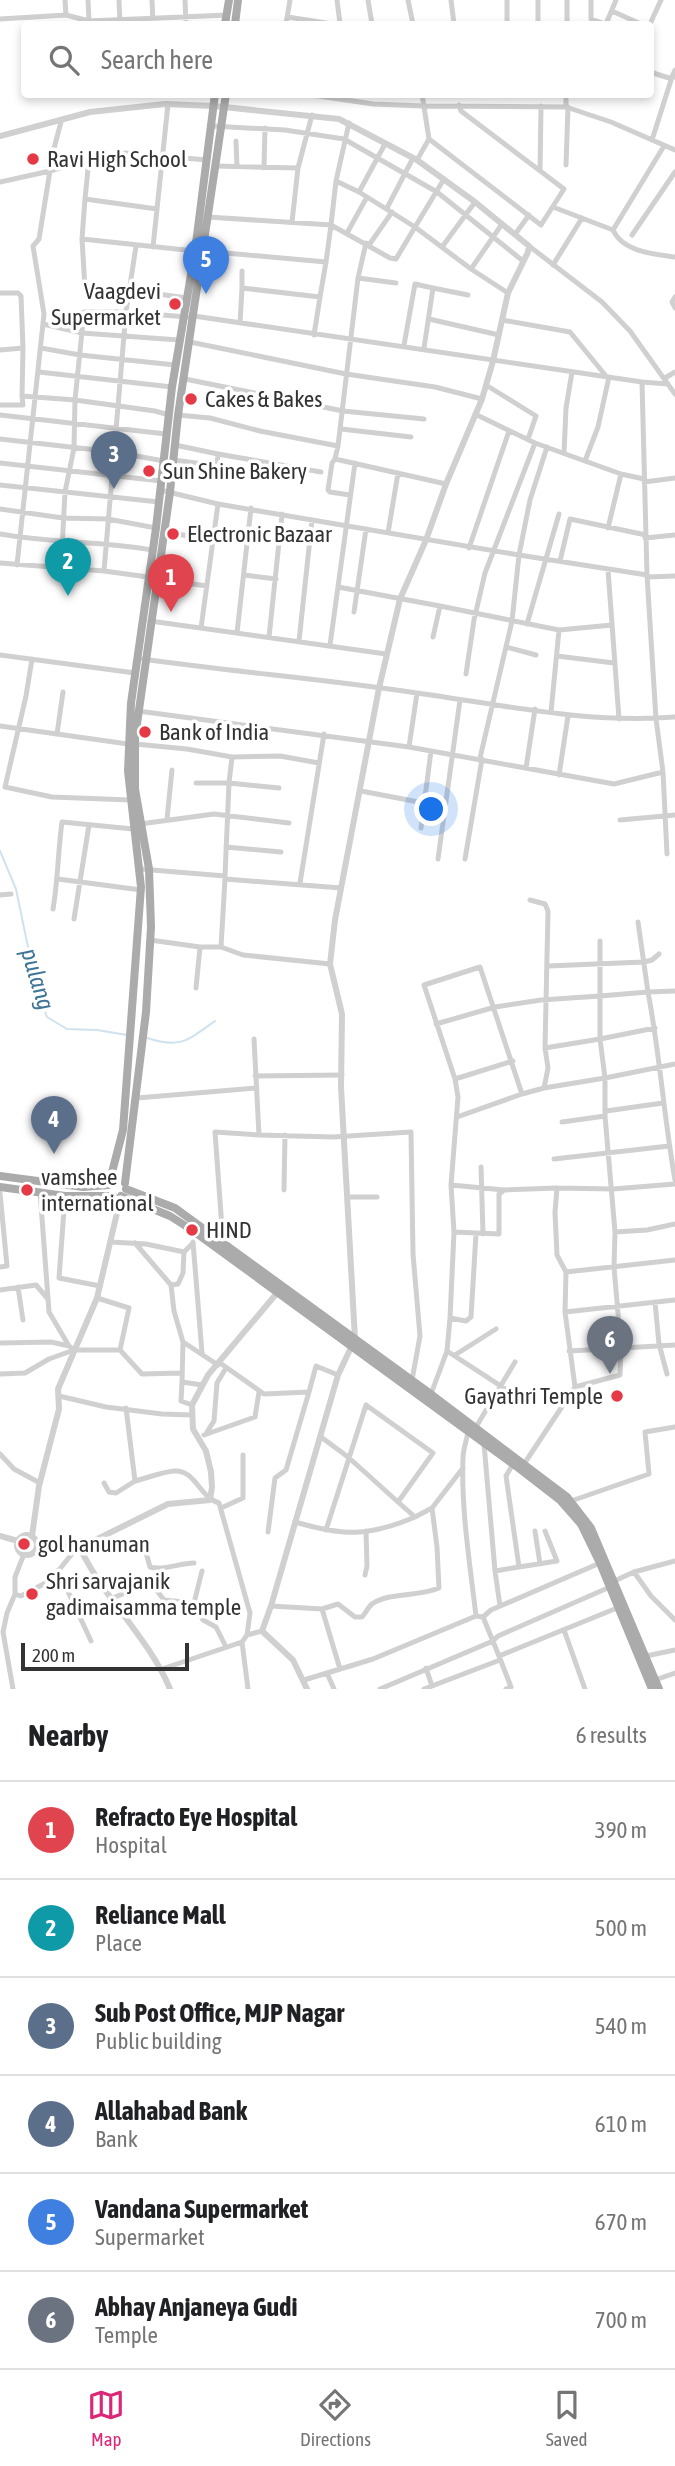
<!DOCTYPE html>
<html lang="en">
<head>
<meta charset="utf-8">
<style>
	body { margin:0; font-family:"Asap Condensed",sans-serif; background:#f6f6f6; color:#202124 }
	.scale { position:absolute; left:21px; bottom:18px; width:168px; box-sizing:border-box; padding-left:7px; border:4px solid #333; border-top:0; font-size:19px; line-height:24px; white-space:nowrap; color:#333; -webkit-text-stroke:5px #fff; paint-order:stroke }
	.you { position:absolute; left:432px; top:810px; width:24px; height:24px; margin:-18px; border:5px solid #fff; border-radius:50%; background:#1a73e8; box-shadow:0 0 0 10px #1a73e833 }
	.badge { display:grid; place-items:center; width:46px; height:46px; border-radius:50%; background:#db2777; color:#fff; font-size:23px; font-weight:700 }
	.pin { position:absolute; translate:-50% -58px; filter:drop-shadow(0 2px 4px #0008) }
	.pin::after { content:''; position:absolute; top:37px; width:24px; height:21px; background:inherit; clip-path:polygon(0 0,100% 0,50% 100%) }
	.list { margin:0; padding:0; list-style:none }
	h2 { display:flex; justify-content:space-between; align-items:center; height:91px; margin:0; padding:0 28px; font-size:30px }
	h2 small { font-size:23px; font-weight:400; color:#757577 }
	.list li { display:grid; grid-template-columns:46px 1fr auto; gap:21px; align-items:center; box-sizing:border-box; height:98px; padding:0 28px; border-top:2px solid #e0e0e0 }
	.list b { display:block; font-size:26px; white-space:nowrap }
	.list p { margin:0; font-size:23px; white-space:nowrap; color:#757577 }
	.list em { font-size:23px; font-style:normal; color:#757577 }
	.icon { flex:none; width:38px; height:38px; fill:none; stroke:currentColor; stroke-width:2; stroke-linecap:round; stroke-linejoin:round }
	.map { position:relative; flex:none; width:675px; height:1689px; overflow:hidden }
	.search { position:absolute; background:#fff; box-shadow:0 4px 10px #0003; left:21px; right:21px; top:21px; height:77px; display:flex; align-items:center; gap:18px; box-sizing:border-box; padding:0 24px; border-radius:7px; color:#757577; font-size:26px }
	.sheet { height:679px; background:#fff }
	nav { display:flex; justify-content:space-around; align-items:center; box-sizing:border-box; height:98px; border-top:2px solid #e0e0e0; background:#fff; font-size:19px; color:#757577 }
	nav a { display:grid; justify-items:center; gap:4px }
	nav .on { color:#db2777 }
	.map>svg:first-child { display:block }
	.lines { fill:none; stroke-linecap:round; stroke-linejoin:round }
	.stream { stroke:#cfe2ee; stroke-width:2 }
	.minor { stroke:#d0d0d0; stroke-width:5 }
	.tertiary { stroke:#d0d0d0; stroke-width:6 }
	.primary { stroke:#ababab; stroke-width:8 }
	.poi-dot { fill:#e63946; stroke:#fff; stroke-width:2.5 }
	.labels { text-anchor:middle; dominant-baseline:central; stroke-width:7; stroke-linejoin:round; paint-order:stroke }
	.poi-label { font-size:23px; fill:#333; stroke:#fff; text-anchor:start }
	.water-label { font-size:24px; font-style:italic; fill:#3f7597; stroke:#fff }
</style>
</head>
<body>
<div class="map">
<svg width="675" height="1689" viewBox="0 0 675 1689">
	<rect width="100%" height="100%" fill="#fff"/>
	<g class="lines">
		<path class="stream" d="M0 851 16 889 36 986 47 1017 67 1029 97 1030 127 1035
			M147 1038C181 1049 188 1040 215 1021"/>
		<path class="minor" d="M65 0 66 15
			M88 0 89 21
			M119 0 120 24
			M152 0 153 24
			M185 0 186 24
			M337 0 340 24
			M368 0 372 24
			M408 0 413 24
			M451 0 454 24
			M538 0V24
			M567 0V24
			M591 0V19L605 24
			M612 11 641 24
			M288 17 332 24
			M0 19 66 15 89 21 227 15
			M286 24 290 0
			M507 24V0
			M606 24 616 0
			M650 24 661 0
			M650 72 669 78 672 77 675 70
			M305 94 373 104 423 106 566 107 611 122 675 150
			M566 107V94
			M212 126 285 130 344 139 437 192 523 261
			M429 139 541 225 564 189 461 111 459 105
			M652 140 672 77H675
			M236 141 237 167
			M417 160 429 139 422 94
			M566 165 568 107
			M215 166 298 168
			M264 168 265 128
			M540 171 541 106
			M444 179 415 227 471 269 502 224
			M336 181 359 192 415 227 396 259 390 258 331 225 336 181 349 123
			M0 182 50 171 89 159 126 153 207 160
			M359 192 385 144
			M85 199 89 159
			M553 207 613 230 664 146
			M387 208 413 158
			M157 209 168 104
			M292 222 298 168 312 115
			M613 230C623 252 654 254 675 257
			M347 233 367 197
			M516 233 529 215
			M632 235 675 172
			M82 239 85 288 129 290 187 298
			M369 245 392 212
			M529 246 602 302 630 331 675 394
			M153 247 157 209 85 199 82 239 195 251
			M442 247 475 202
			M204 251 326 262 331 225 208 217
			M553 265 582 218
			M471 269 508 293
			M242 271V288L320 297 314 335
			M358 278 396 283
			M433 288 468 295
			M0 293H18L21 296 23 348
			M320 297 326 262
			M675 297 672 302 675 308
			M194 316 642 382 647 575
			M429 319 499 335
			M502 320 570 332 606 376
			M240 323 242 288
			M43 324 82 333 179 340
			M190 342 346 374 435 387 482 399
			M404 345 415 284 433 288 424 348
			M41 348 80 355 175 365
			M0 350 23 348 22 396
			M39 372 172 387
			M665 378 675 372
			M185 379 343 411 424 419
			M642 382 668 384
			M486 385 536 416 528 439
			M0 405H23L22 396 75 400 155 411 169 415
			M475 414 535 443 621 474
			M0 415 166 434
			M178 415 210 418 260 431 338 446 335 459 446 484
			M341 429 411 437
			M0 439 114 452 164 461
			M175 445 218 454
			M338 446 358 278 366 243
			M547 447 530 500 519 555 647 575 656 719 663 772 667 854
			M564 453 566 408 572 372
			M335 459 332 463 328 490 330 492 350 495
			M174 460 217 466 218 454 321 472
			M585 461 598 427 609 377
			M0 463 161 481
			M644 482 675 478
			M0 485 159 502
			M160 490 218 504 519 555 512 621 480 758
			M0 509 63 518 108 519 156 528
			M608 528 621 474 644 479
			M164 532 214 540
			M388 533 398 473
			M0 534C50 543 101 541 152 550
			M645 538 675 535
			M469 548 509 431
			M560 561 570 519 646 535
			M0 563 104 571 148 577
			M17 565 44 314 33 246 39 239 53 152 61 122
			M61 569 65 492 74 448 75 400 84 312H126L187 317
			M608 570 619 719
			M104 571 126 312 136 246
			M244 575 276 579
			M647 577 675 576
			M156 579 207 586
			M338 587 440 606 433 637
			M440 606 559 630 612 625
			M354 612 366 529
			M150 621 386 654
			M527 624 559 514
			M201 628 218 504
			M237 633 251 508
			M269 637 282 514
			M299 641 312 520
			M330 645 355 463
			M506 647 536 655
			M0 655 135 673
			M557 656 614 663
			M32 659 26 696 5 787 52 797 130 800
			M143 659C234 672 326 679 417 693 503 705 588 724 675 717
			M466 674 474 620 485 573 535 443
			M138 711 409 747 614 784 663 772
			M551 712 559 630
			M0 726 128 744
			M57 734 63 692
			M135 744 187 749 232 757 280 756 319 763
			M409 747 417 693
			M526 768 535 709
			M559 775 568 716
			M196 783H229L279 788
			M361 791 424 803
			M167 819 172 770
			M620 820 675 815
			M140 824 214 814 289 823
			M421 828 431 751
			M226 847 281 852
			M438 859 460 700
			M465 859 482 759
			M140 869 225 876V879L341 888
			M225 876 229 783 232 757
			M58 879 141 890
			M300 883 324 734
			M0 895 11 894
			M53 909C58 880 58 851 62 822L133 829
			M74 919 89 825
			M150 940 200 947 196 988
			M600 941V996L648 992 638 922
			M200 947H221L225 879
			M221 947 243 955 330 964
			M548 966 644 962 652 960 659 954
			M675 991 648 992C660 1055 664 1118 675 1180
			M436 1024 495 1007 541 1000 600 996V1039L655 1028
			M255 1076 342 1075
			M455 1079 513 1061
			M544 1088 605 1078 600 1039 545 1048
			M522 1094 544 1088 548 1068 545 1048 548 911 545 904 530 900
			M137 1098 257 1088
			M606 1111 663 1103
			M562 1122 605 1116
			M259 1135 333 1137 411 1132 413 1254 420 1336 412 1380
			M554 1159 669 1146
			M481 1167 483 1234
			M451 1185 504 1190 557 1188 555 1212 557 1255 566 1272
			M557 1188 613 1189 675 1184
			M284 1190 285 1135
			M40 1191 49 1312 69 1346 74 1350
			M0 1193 7 1266 0 1267
			M65 1196 59 1278 100 1286
			M348 1197H377
			M454 1232 499 1234V1194L504 1190
			M615 1232 647 1230 675 1224
			M111 1242 146 1244 184 1252 193 1243
			M193 1242 202 1353
			M223 1242 215 1132 259 1135 254 1039
			M135 1243 171 1285 178 1284 183 1273 184 1252
			M171 1285 174 1311 183 1342 218 1365
			M18 1287 23 1320
			M0 1290 36 1285 48 1299
			M97 1298 129 1308 120 1350 142 1374 182 1373
			M655 1302 659 1344 667 1374
			M565 1312 566 1272 675 1260
			M450 1318 466 1321 471 1317 476 1234
			M183 1342 182 1382 202 1385
			M0 1343 51 1342 69 1346
			M447 1351 513 1394
			M569 1351 675 1345
			M455 1355 496 1329
			M220 1363 264 1394 309 1392 286 1470 275 1478 268 1532
			M0 1374 25 1373 49 1359 74 1350H120
			M182 1382 181 1401 192 1405
			M575 1387 565 1312 675 1300
			M309 1392 316 1366 338 1375
			M431 1394 447 1351 450 1318 454 1232 451 1185 458 1097 455 1079 424 985 480 967 522 1094 457 1117
			M59 1396 106 1407 162 1414 192 1415
			M126 1408 135 1481C147 1478 162 1472 174 1471 195 1469 199 1497 219 1503L250 1613 247 1635
			M476 1427 515 1362
			M468 1431C467 1440 463 1449 463 1458 461 1510 470 1564 476 1616
			M207 1432 214 1421 217 1383 226 1368
			M204 1435 255 1417 259 1392
			M321 1437 348 1457 398 1502 433 1453 366 1405 326 1530
			M484 1444 495 1571 500 1606
			M0 1454 14 1469 40 1483
			M522 1467 575 1387 620 1375 621 1348 614 1267 615 1232 605 1116V1078L675 1064
			M104 1483 109 1492 116 1493 135 1481
			M571 1501 649 1474 645 1432 675 1427
			M221 1508 243 1498V1455
			M415 1517 432 1508
			M295 1522C343 1536 368 1537 415 1517L398 1502
			M535 1531 540 1564
			M145 1549 150 1567C164 1571 179 1563 194 1563
			M519 1567 557 1561 545 1531
			M58 1570 91 1641
			M495 1571 519 1567 506 1476 513 1464
			M634 1572 651 1596 675 1620
			M365 1575 367 1566 366 1531
			M612 1582 634 1572 675 1561
			M15 1594 21 1596 51 1580 75 1550
			M110 1599 155 1581 158 1592 164 1600 194 1603 203 1620 216 1627 226 1647
			M194 1603 202 1571
			M271 1606 322 1609
			M483 1617 499 1656
			M564 1630 585 1689
			M242 1642 248 1689
			M646 1656 675 1650
			M426 1668 432 1686
			M162 1669 242 1642 247 1635 262 1631
			M340 1669 322 1609 338 1604 355 1617H362C366 1613 368 1607 372 1604 389 1592 419 1597 439 1588L437 1547 432 1508 463 1468
			M327 1673 334 1689
			M304 1680 373 1659 476 1616 483 1617 491 1610 600 1563
			M655 1680 675 1673
			M13 1689 3 1632 7 1613 15 1594V1577L24 1554
			M380 1689 493 1641 498 1636 610 1587
			M424 1689 500 1660
			M506 1689 511 1687 499 1656 617 1608"/>
		<path class="tertiary" d="M0 136 90 112 165 104 214 106 339 119 417 160 475 202 529 246 528 252 508 293 493 361 482 399 446 484 426 540 400 599 379 688 335 920 330 964 342 1014 341 1087 355 1339 338 1375 271 1606 262 1631 293 1660 307 1689
			M17 1545a10 10 0 1 1 20 0a10 10 0 1 1-20 0Z
			M0 1536 18 1541
			M32 1536 39 1486 59 1409 58 1389 97 1298 121 1196
			M37 1542H59L75 1550 168 1504 210 1500 212 1487 211 1472 206 1451 193 1429 192 1405 208 1375 277 1293
			M80 1548C104 1599 149 1638 170 1689"/>
		<path class="primary" d="M225 24 229 0
			M235 24 238 0
			M0 1176 83 1187 108 1185
			M110 1180 123 1130 141 887 128 771 131 703 156 528 172 387 195 251 215 94
			M125 1183 146 1012 151 927 149 869 135 789V738L170 492 178 415 226 94
			M0 1187 65 1196H113
			M126 1189 175 1208 428 1392 567 1497 591 1528 659 1689
			M121 1196 170 1216 192 1230 520 1469 560 1500 581 1524 600 1563 652 1689"/>
	</g>
	<g class="poi-dot">
		<circle cx="33" cy="159" r="7"/>
		<circle cx="175" cy="304" r="7"/>
		<circle cx="191" cy="399" r="7"/>
		<circle cx="149" cy="471" r="7"/>
		<circle cx="173" cy="534" r="7"/>
		<circle cx="145" cy="732" r="7"/>
		<circle cx="27" cy="1190" r="7"/>
		<circle cx="192" cy="1230" r="7"/>
		<circle cx="617" cy="1396" r="7"/>
		<circle cx="24" cy="1544" r="7"/>
		<circle cx="32" cy="1594" r="7"/>
	</g>
	<g class="labels">
		<g class="poi-label">
			<text x="47" y="159">Ravi High School</text>
			<text x="161" y="291" text-anchor="end">Vaagdevi<tspan x="161" dy="26">Supermarket</tspan></text>
			<text x="205" y="399">Cakes &amp; Bakes</text>
			<text x="163" y="471">Sun Shine Bakery</text>
			<text x="187" y="534">Electronic Bazaar</text>
			<text x="159" y="732">Bank of India</text>
			<text x="41" y="1177">vamshee<tspan x="41" dy="26">international</tspan></text>
			<text x="206" y="1230">HIND</text>
			<text x="603" y="1396" text-anchor="end">Gayathri Temple</text>
			<text x="38" y="1544">gol hanuman</text>
			<text x="46" y="1581">Shri sarvajanik<tspan x="46" dy="26">gadimaisamma temple</tspan></text>
		</g>
		<g class="water-label">
			<text transform="translate(38 979) rotate(73)">pulang</text>
		</g>
	</g>
</svg>
<div class="scale">200 m</div>
<div class="you"></div>
<div class="pin badge" style="left:171px;top:612px;background:#e0444e">1</div>
<div class="pin badge" style="left:68px;top:596px;background:#0f9aa8">2</div>
<div class="pin badge" style="left:114px;top:489px;background:#5c6f8a">3</div>
<div class="pin badge" style="left:54px;top:1154px;background:#5c6f8a">4</div>
<div class="pin badge" style="left:206px;top:294px;background:#3f7fe0">5</div>
<div class="pin badge" style="left:610px;top:1374px;background:#6b7280">6</div>
<div class="search"><svg class="icon" aria-label="search" viewBox="0 0 24 24"><circle cx="10" cy="10" r="6"/><path d="M15 15l6 6"/></svg>Search here</div>
</div>
<section class="sheet">
<h2>Nearby<small>6 results</small></h2>
<ul class="list">
<li><span class="badge" style="background:#e0444e">1</span><div><b>Refracto Eye Hospital</b><p>Hospital</p></div><em>390 m</em></li>
<li><span class="badge" style="background:#0f9aa8">2</span><div><b>Reliance Mall</b><p>Place</p></div><em>500 m</em></li>
<li><span class="badge" style="background:#5c6f8a">3</span><div><b>Sub Post Office, MJP Nagar</b><p>Public building</p></div><em>540 m</em></li>
<li><span class="badge" style="background:#5c6f8a">4</span><div><b>Allahabad Bank</b><p>Bank</p></div><em>610 m</em></li>
<li><span class="badge" style="background:#3f7fe0">5</span><div><b>Vandana Supermarket</b><p>Supermarket</p></div><em>670 m</em></li>
<li><span class="badge" style="background:#6b7280">6</span><div><b>Abhay Anjaneya Gudi</b><p>Temple</p></div><em>700 m</em></li>
</ul>
</section>
<nav>
<a class="on"><svg class="icon" aria-label="map" viewBox="0 0 24 24"><path d="M3 6l6-2 6 2 6-2v14l-6 2-6-2-6 2zM9 4v14M15 6v14"/></svg>Map</a>
<a><svg class="icon" aria-label="directions" viewBox="0 0 24 24"><path d="M12 3l9 9-9 9-9-9zM9 14v-3h6M13 9l2 2-2 2"/></svg>Directions</a>
<a><svg class="icon" aria-label="saved" viewBox="0 0 24 24"><path d="M7 4h10v16l-5-4-5 4z"/></svg>Saved</a>
</nav>
</body>
</html>
